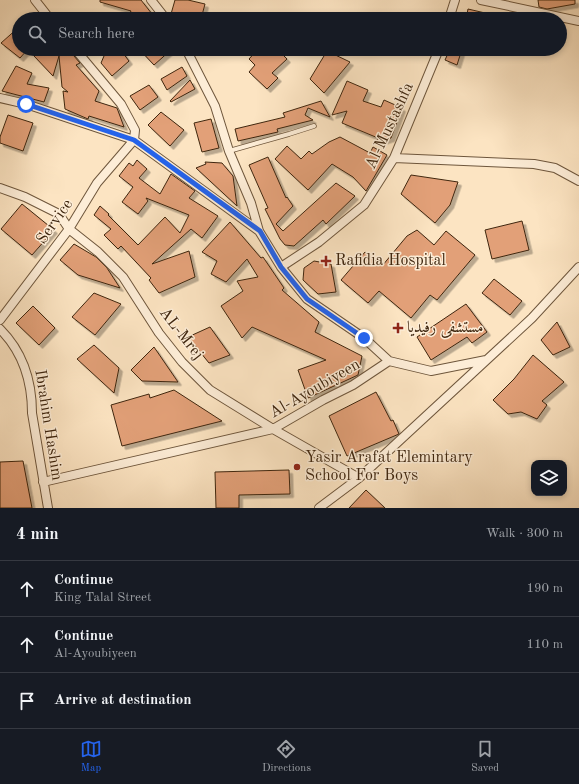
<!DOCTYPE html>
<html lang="en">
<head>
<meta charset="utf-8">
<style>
	body { margin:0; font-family:"Old Standard TT",Amiri,serif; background:#20242c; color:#f1f3f6 }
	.controls { position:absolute; right:12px; bottom:12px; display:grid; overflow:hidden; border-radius:8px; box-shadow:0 2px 6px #0003 }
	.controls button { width:36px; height:36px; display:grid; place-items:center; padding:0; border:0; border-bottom:1px solid #363941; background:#171b24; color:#f1f3f6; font:20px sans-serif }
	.stop { position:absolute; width:12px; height:12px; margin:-9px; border:3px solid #2563eb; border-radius:50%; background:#fff }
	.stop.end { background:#2563eb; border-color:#fff; box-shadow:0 1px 4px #0008 }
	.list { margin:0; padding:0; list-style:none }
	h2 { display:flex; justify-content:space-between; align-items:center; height:52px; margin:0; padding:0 16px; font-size:17px }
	h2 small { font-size:13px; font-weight:400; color:#9ea1a6 }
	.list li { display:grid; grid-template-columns:26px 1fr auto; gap:12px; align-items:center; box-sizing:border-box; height:56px; padding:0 16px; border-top:1px solid #363941 }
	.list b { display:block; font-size:15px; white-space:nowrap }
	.list p { margin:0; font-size:13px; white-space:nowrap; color:#9ea1a6 }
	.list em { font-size:13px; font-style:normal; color:#9ea1a6 }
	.icon { flex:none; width:22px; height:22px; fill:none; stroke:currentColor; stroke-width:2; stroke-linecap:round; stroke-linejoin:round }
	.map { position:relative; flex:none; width:579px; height:508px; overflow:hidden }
	.search { position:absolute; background:#171b24; box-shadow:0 2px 6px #0003; left:12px; right:12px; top:12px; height:44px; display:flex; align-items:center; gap:10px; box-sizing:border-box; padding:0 14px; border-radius:22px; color:#9ea1a6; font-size:15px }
	.sheet { height:220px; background:#171b24 }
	nav { display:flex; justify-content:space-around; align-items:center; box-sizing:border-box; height:56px; border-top:1px solid #363941; background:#171b24; font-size:11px; color:#9ea1a6 }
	nav a { display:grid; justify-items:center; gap:2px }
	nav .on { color:#2563eb }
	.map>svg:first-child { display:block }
	.building { fill:#e2a078; stroke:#3f260f; filter:url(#shadow) }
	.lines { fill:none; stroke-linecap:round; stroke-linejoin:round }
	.lane-casing { stroke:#6e563c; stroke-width:5.5 }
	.street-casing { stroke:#6e563c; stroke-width:10 }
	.lane { stroke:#fdedd7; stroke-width:4 }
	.street { stroke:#fdedd7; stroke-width:8 }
	.route { stroke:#2563eb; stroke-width:5 }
	.poi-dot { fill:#8f2418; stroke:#fdedd7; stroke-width:1.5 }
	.labels { text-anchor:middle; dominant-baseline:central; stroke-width:3; stroke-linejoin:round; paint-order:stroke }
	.street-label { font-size:16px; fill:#3f260f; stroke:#fdedd7 }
	.poi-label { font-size:16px; fill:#3f260f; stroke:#fdedd7; text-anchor:start }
</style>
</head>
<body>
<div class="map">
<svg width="579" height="508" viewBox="0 0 579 508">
	<defs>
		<filter id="shadow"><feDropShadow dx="3.5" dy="3.5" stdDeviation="0" flood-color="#0004"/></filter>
	</defs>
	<rect width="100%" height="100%" fill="#fce4c2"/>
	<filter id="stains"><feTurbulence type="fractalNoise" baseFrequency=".005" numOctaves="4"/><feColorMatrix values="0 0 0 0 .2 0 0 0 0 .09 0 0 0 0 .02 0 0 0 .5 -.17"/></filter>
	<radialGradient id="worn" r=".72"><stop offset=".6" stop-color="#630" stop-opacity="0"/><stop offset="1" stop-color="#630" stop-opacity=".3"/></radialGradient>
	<path class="building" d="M100 0H141L156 19H127L131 11 100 2Z
		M175 0H188L205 4 201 19H190L171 14Z
		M538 0H575V4L547 9 539 7Z
		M468 9 498 16 497 19H466Z
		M19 27V49H28L20 58 1 43Z
		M40 49H68L80 63 76 65 99 91 95 101 117 108 124 127 89 116 88 119 65 109 63 91 68 92 62 87 59 56 53 76 34 56Z
		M107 49H120L129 61 112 76 101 63Z
		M139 49H172L154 65Z
		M258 49H277L287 59 272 73 278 78 267 89 249 72 255 65 249 59Z
		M450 49H462L457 65 445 60Z
		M327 51 350 62 324 93 310 79Z
		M16 66 32 73 27 84 49 88 44 102 2 91Z
		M182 67 187 76 167 90 161 79Z
		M190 80 195 89 171 102 170 101Z
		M347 81 368 90 363 101 381 107 384 100 402 108 391 138 376 143 378 138 342 123 347 111 332 115Z
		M149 85 158 97 140 110 130 96Z
		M321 101 330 117 308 108 305 115 313 120 277 129 278 132 238 141 235 129 285 117 283 113Z
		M161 112 184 130 170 146 148 125Z
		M8 115 33 123 23 151 0 143V137Z
		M211 119 219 148 202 152 194 123Z
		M340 137 370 153 373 147 387 155 366 191 353 177 332 164 308 190 275 159 287 146 301 159 309 151 312 154 329 142Z
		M268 157 286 198 287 197 293 206 276 224 283 231 336 183 355 196 326 224 323 220 294 246 285 245 280 239 265 209 268 208 249 165Z
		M137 160 147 169 139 178 160 194 171 174 195 191 189 198 218 216 202 238 191 229 152 264 189 251 195 277 159 293 149 280 151 278 121 246 118 249 104 235 111 229 94 215 100 206 109 214 108 215 138 245 165 217 180 233 189 215 146 198 148 201 138 214 122 202 133 187 119 176 129 163 133 166Z
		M205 162 222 163 233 176 237 206 196 168 206 164Z
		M411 175 458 182 450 205 435 223 401 194Z
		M22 204 54 230 32 255 1 229Z
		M522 221 529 250 492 259 485 230Z
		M230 222 261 258 263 257 284 288 282 290 319 322 315 332 362 356 358 375 308 398 298 370 326 360 252 327 242 338 221 306 243 291 237 281 258 277 247 259 226 282 211 274 217 261 202 252Z
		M417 230 434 245 446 231 475 255 437 300 430 295 411 318 379 291 368 303 341 280 365 252 382 266 407 236Z
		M74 244 96 257 107 268 120 288 78 275 60 260Z
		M314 261 331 264 336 292 318 294 303 280 304 268Z
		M494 279 522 301 510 315 482 293Z
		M94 293 121 304 95 335 72 317Z
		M466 304 487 332 472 343 467 337 431 360 417 337Z
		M33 306 55 328 39 345 16 323Z
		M557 322 570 347 553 355 541 340Z
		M210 327 230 355 209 363 188 337Z
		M94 345 119 368 114 393 77 359Z
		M154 347 178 382 142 381 131 370Z
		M533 355 564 382 542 401 547 405 537 419 521 412 508 414 493 400 514 379Z
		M174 390 222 421 122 446 111 405 149 394 150 398Z
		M376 392 391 421 393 420 399 434 347 456 329 416Z
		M23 461 32 508H0V462Z
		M289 470 290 494 239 495V508H216L215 472Z
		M366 490 385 508H349Z"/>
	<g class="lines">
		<g class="lane-casing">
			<path id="lane" d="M229 151 289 134 314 126"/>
		</g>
		<g class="street-casing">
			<path id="street" d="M35 0 50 19
				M151 0 166 19
				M481 0 579 21
				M449 19 455 0
				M186 49 215 106 229 151 251 203 259 231 281 267 307 299 364 338 389 361
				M0 98 26 104 134 140 259 231
				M394 158 534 164 555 168 579 181
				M0 188 25 197 59 214 69 229 98 252 123 277 159 333 182 362 210 390 273 429 359 478
				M281 267 319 242 364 205 394 158 439 49
				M0 320 69 229 97 183 134 140 135 130 121 104 75 49
				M0 329C23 352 32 382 32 413L48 508
				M389 361 431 371 486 360
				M43 482 273 429 323 400 353 385 389 361
				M319 508 359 478 532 318 579 267"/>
		</g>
		<use href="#lane" class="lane"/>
		<use href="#street" class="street"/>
	</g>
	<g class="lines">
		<path class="route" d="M26 104 134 140 260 231 281 267 307 299 364 338"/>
	</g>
	<g class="poi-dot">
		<path d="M324 255h4v4h4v4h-4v4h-4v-4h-4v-4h4z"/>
		<path d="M396 322h4v4h4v4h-4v4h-4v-4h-4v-4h4z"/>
		<circle cx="297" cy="467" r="4"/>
	</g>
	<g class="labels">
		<g class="street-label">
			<text transform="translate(390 126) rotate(-65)">Al-Mustashfa</text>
			<text transform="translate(55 222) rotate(-55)">Service</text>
			<text transform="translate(181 334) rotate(52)">AL-Mrej</text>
			<text transform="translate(315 389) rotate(-30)">Al-Ayoubiyeen</text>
			<text transform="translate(48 425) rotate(81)">Ibrahim Hashim</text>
		</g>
		<g class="poi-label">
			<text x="335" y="261">Rafidia Hospital</text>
			<text x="407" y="328">مستشفى رفيديا</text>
			<text x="305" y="458">Yasir Arafat Elemintary<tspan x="305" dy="18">School For Boys</tspan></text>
		</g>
	</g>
	<rect width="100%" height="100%" filter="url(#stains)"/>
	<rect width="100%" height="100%" fill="url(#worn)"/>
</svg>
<div class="controls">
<button><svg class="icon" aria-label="layers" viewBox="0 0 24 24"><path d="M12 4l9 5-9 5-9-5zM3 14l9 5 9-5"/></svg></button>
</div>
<div class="stop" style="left:26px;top:104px"></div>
<div class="stop end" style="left:364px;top:338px"></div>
<div class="search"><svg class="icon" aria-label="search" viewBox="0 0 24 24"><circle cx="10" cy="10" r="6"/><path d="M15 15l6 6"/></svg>Search here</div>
</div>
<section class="sheet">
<h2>4 min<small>Walk · 300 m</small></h2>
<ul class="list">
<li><svg class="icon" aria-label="ahead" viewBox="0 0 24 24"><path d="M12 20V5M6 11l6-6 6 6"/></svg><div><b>Continue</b><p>King Talal Street</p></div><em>190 m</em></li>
<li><svg class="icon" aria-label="ahead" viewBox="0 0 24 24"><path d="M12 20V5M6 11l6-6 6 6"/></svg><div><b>Continue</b><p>Al-Ayoubiyeen</p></div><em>110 m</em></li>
<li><svg class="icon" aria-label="arrive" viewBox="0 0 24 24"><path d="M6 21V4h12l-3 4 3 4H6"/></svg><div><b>Arrive at destination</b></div></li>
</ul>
</section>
<nav>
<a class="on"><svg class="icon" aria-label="map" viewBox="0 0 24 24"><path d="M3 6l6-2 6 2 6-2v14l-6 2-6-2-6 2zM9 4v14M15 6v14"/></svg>Map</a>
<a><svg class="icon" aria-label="directions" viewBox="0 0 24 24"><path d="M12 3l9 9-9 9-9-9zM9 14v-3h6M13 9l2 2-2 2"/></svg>Directions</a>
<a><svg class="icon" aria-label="saved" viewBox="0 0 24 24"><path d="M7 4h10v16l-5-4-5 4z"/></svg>Saved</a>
</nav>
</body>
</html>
